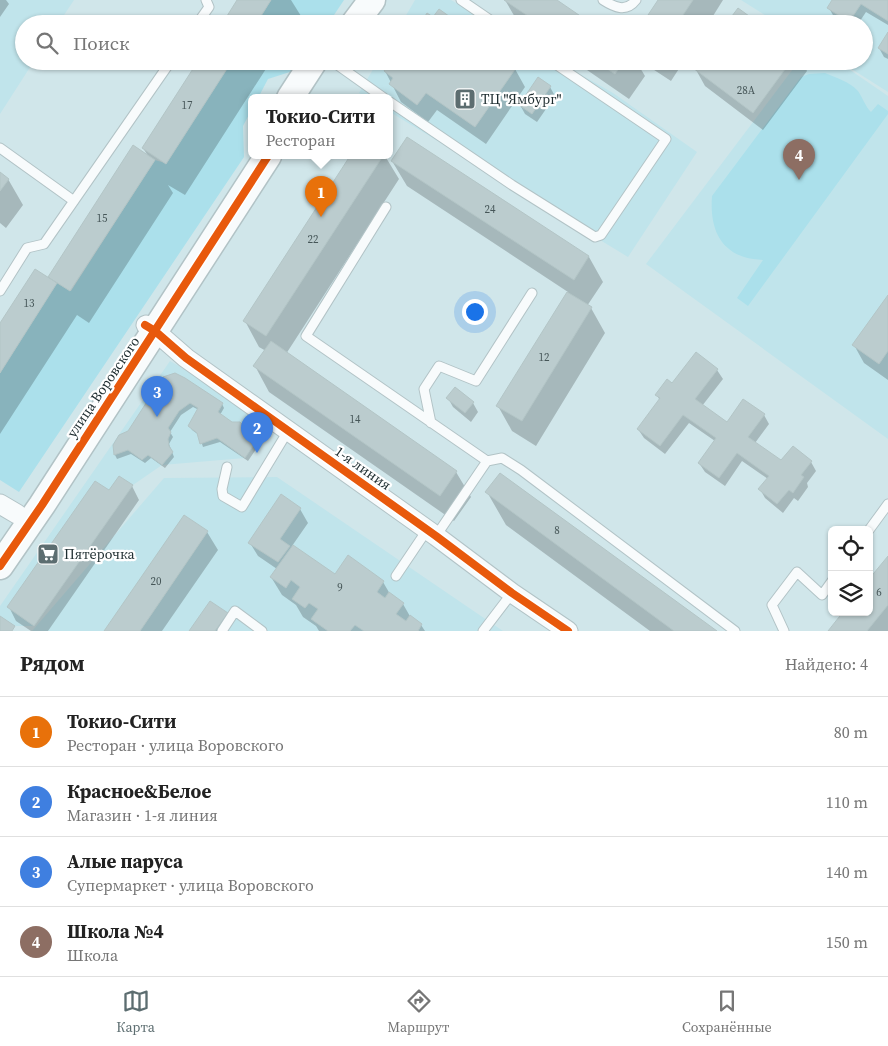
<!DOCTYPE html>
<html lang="ru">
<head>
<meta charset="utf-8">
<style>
	body { margin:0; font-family:"Source Serif 4",serif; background:#f2f2f2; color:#222 }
	.controls { position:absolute; right:15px; bottom:15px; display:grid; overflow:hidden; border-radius:8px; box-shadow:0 1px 4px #0004 }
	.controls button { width:45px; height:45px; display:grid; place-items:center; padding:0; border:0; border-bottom:1px solid #e0e0e0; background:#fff; color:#222; font:25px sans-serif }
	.you { position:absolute; left:474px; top:311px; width:18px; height:18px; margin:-12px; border:4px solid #fff; border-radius:50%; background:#1a73e8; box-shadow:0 0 0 8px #1a73e833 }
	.badge { display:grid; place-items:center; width:32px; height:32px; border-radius:50%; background:#5c6d70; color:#fff; font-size:16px; font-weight:700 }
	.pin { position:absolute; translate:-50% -41px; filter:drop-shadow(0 1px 2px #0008) }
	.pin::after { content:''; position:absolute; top:26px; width:18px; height:15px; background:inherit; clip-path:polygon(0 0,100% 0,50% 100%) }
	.popup { position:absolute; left:248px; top:94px; width:145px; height:65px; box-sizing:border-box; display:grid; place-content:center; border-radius:8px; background:#fff; filter:drop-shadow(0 1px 4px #0005); font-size:16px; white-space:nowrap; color:#767676 }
	.popup b { font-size:19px; color:#222 }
	.popup::after { content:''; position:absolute; left:50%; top:100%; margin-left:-10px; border:10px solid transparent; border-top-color:#fff }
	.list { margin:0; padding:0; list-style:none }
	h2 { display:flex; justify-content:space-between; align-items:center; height:65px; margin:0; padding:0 20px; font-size:21px }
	h2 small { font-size:16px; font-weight:400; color:#767676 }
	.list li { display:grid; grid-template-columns:32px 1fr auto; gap:15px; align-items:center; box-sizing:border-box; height:70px; padding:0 20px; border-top:1px solid #e0e0e0 }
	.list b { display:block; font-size:19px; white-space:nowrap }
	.list p { margin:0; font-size:16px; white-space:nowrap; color:#767676 }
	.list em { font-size:16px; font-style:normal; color:#767676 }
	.icon { flex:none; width:28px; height:28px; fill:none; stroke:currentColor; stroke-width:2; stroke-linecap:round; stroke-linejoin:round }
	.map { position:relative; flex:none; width:888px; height:631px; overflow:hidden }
	.search { position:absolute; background:#fff; box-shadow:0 1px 4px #0004; left:15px; right:15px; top:15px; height:55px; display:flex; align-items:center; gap:12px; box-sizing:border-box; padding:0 18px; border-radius:28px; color:#767676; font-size:19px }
	.sheet { height:345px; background:#fff }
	nav { display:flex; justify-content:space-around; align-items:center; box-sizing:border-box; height:70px; border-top:1px solid #e0e0e0; background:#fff; font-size:14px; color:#767676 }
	nav a { display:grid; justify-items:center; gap:2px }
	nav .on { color:#5c6d70 }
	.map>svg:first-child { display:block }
	.built { fill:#c0e4eb }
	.green { fill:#abe0eb }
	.shadow { fill:#0003 }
	.building { fill:#bbccce; stroke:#b3c5c6 }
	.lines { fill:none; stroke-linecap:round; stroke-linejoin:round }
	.lane-casing { stroke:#b2c3c6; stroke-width:11 }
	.street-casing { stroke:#b2c3c6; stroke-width:21 }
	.secondary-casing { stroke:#b2c3c6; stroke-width:29 }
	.lane { stroke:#f8fbfc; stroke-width:9 }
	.street { stroke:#f8fbfc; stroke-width:19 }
	.secondary { stroke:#f8fbfc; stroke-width:26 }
	.cycleway-casing { stroke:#fff; stroke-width:11 }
	.cycleway { stroke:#e8590c; stroke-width:8 }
	.labels { text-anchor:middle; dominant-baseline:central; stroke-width:4.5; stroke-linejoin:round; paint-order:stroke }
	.number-label { font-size:11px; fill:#465658 }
	.poi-label { font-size:14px; fill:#1d2c2f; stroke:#fff; text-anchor:start }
	.street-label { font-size:14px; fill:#1d2c2f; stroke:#fff }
</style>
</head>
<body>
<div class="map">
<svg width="888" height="631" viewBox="0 0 888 631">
	<rect width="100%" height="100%" fill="#d0e6ea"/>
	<path class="built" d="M0 0H74L58 24H24V61H34L0 114Z
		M415 0H451L492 24H401Z
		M741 0H888V92L839 61H864V24H779Z
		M378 61H557L613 93 697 152 628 257 390 112V98H367L359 93Z
		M799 61H837L888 96V439L646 264Z
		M170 361 272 419 245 458 162 465 133 485 34 626H15L12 631H0V606Z
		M277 477 503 631H32L164 478Z"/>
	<path class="green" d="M271 0H344L328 24H256Z
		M232 61H304L299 69 268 79 258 98H252V109L243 126 244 157 19 492 0 480V373L57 283 71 291 155 160 165 163Z
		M825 73C836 78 849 81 858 91 863 98 865 106 871 112L878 104 888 111V114L748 306 737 298 763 260C757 259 750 259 744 257 716 248 710 222 712 196L801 77 809 74Z"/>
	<path class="shadow" d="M0 0H6L9 4 0 17Z
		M239 0H291L301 16 295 24H223Z
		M505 0H555L590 24H519Z
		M659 0H723L708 24H644Z
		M834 0H888V25L866 12 858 24H845L834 17 829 8Z
		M888 34V59L884 57 879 48Z
		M199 61H271L185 195 168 185 173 193 89 323 77 315 0 434V326L48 279 133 147 148 156 143 148Z
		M574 61H636L645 76 629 99Z
		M645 61H684L671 81 648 66Z
		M700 61H802L807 71 763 130 705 86 695 68Z
		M515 69 525 87 486 144 437 110 428 122 401 102 385 71Z
		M550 87 555 96 537 122 525 114 520 105Z
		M407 139 589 257 603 282 587 306 591 308 605 333 536 446 512 431 498 406 568 292 407 186 392 161Z
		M352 156H385L399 179 286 354 456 472 471 497 454 521 269 392 255 366 266 351 259 347 245 321Z
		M0 174 8 179 23 205 6 228 0 223Z
		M888 297V380L864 363 854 345Z
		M717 370 723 379 702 406 727 424 764 415 769 424 755 443 781 462H811L816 471 807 483 808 487 798 501 794 498 783 513 765 498 760 489 768 479 742 461 725 486 705 472 699 463 715 441 689 423 665 454 644 438 638 429 660 401 657 395 672 384Z
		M164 378 222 404 224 408 220 415 256 441 259 445 248 461 220 442 203 447 199 435 192 430 190 426 199 410 193 407 181 415 170 432 173 437 169 444 174 457 165 468 151 458 145 463 131 454 117 459 115 455 114 445 129 432Z
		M456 388 473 403 478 412 471 422 453 407 448 398Z
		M132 486 139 500 48 631H31L16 621 9 607 109 492Z
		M487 492 715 631H650L506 525Z
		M300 509 308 523 292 546 335 576 348 557 383 582 390 594 403 604 411 618 421 625 425 631H319L316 626 303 617 296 605 282 595 271 577 277 569 258 556 250 543Z
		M184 516 207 532 218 550 162 631H106Z
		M888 558V631H829L869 612Z
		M227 614 232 623 226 631H190Z"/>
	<path class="building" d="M237 0H271L256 24H222Z
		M504 0H557L592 24H540Z
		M658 0H693L677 24H642Z
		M832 0H888V21L861 4 849 22 827 8Z
		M738 8 760 24H726Z
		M439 9 460 24H420L427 13 433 17Z
		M888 32V54L878 48Z
		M198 61H232L166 164 142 148Z
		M391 61H505L516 68 475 127 426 93 417 105 389 84 393 78 384 71Z
		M595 61H624L615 74Z
		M698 61H791L753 113 693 68Z
		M538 77 551 86 532 114 519 105Z
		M407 137 589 256 574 280 391 161Z
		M133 145 155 160 70 291 48 277Z
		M350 156H383L266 336 243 321Z
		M0 172 9 179 0 191Z
		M35 269 57 283 0 373V323Z
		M567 292 592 307 522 421 496 406Z
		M888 295V351L879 364 852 345Z
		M271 341 457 471 440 496 253 366Z
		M696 352 718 369 695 399 727 422 743 399 765 414 748 437 781 460 793 446 812 461 801 475 804 477 793 493 789 490 777 504 758 489 769 476 737 453 719 478 698 463 716 438 683 415 660 446 637 429 660 398 655 395 667 379 672 383Z
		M175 373 185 378 223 403 218 412 232 422H240L257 440 245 458 217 438 200 444 197 433 188 426 198 408 190 403 179 411 168 428 171 432 168 439 169 446 173 452 162 465 148 455 142 460 128 450 114 455 113 445 119 435 128 431 163 377Z
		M455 387 474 402 465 413 446 398Z
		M500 473 717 631H674L485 492Z
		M119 476 133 485 34 626 7 607 95 481 109 490Z
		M281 494 301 508 280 539 290 546 278 562 248 543Z
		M184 515 208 531 140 631H104Z
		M293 545 335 574 348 555 384 581 377 592 385 598 389 592 404 603 396 614 406 621 410 615 422 624 418 631H364L355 625 350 631H328L311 619 318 609 309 603 305 608 292 599 300 587 291 580 286 588 270 577Z
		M888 556V605L867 631H828L843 612H869V579Z
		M210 601 228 613 215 631H189Z
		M0 616 15 626 12 631H0Z"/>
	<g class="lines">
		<g class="lane-casing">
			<path id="lane" d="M461 0 496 24
				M603 0C614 7 626 13 636 0
				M197 24 209 7 206 0
				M332 61 384 98
				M390 102 512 185 595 237 601 235 666 139 551 61
				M0 148 74 201
				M386 207 306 336 487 461
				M0 291 27 248 44 244 171 61
				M431 423 424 389 439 366 476 381 532 293
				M227 467 222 489 223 496 242 507 288 431
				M869 530 888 504
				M436 536 487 461 502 458 521 470 735 631
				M396 576 427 530
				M222 631 235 611 262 631
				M483 631 512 593
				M784 631 772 605 797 572 822 595 832 581"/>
		</g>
		<g class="street-casing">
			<path id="street" d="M146 325 155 331 186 358 436 536 512 593 568 631
				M0 504 17 514"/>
		</g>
		<g class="secondary-casing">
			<path id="secondary" d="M354 24 372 0
				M290 98 314 61
				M0 566 42 505 268 156"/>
		</g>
		<use href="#lane" class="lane"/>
		<use href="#street" class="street"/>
		<use href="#secondary" class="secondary"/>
		<g class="cycleway-casing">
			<path id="cycleway" d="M145 325 155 331 186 358 436 536 512 593 568 631
				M0 566 42 505 268 156"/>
		</g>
		<use href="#cycleway" class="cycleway"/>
	</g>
	<defs>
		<g id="building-square" transform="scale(1.125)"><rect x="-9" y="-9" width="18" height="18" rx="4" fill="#5c6d70" stroke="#fff"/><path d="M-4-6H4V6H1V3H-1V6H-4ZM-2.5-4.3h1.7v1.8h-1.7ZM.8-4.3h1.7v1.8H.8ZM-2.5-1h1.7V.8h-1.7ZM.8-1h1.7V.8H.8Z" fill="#fff"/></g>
		<g id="supermarket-square" transform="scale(1.125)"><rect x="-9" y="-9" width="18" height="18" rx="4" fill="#5c6d70" stroke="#fff"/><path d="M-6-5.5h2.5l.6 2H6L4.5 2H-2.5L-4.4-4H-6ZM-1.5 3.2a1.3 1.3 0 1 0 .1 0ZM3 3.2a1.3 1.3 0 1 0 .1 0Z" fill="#fff"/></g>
	</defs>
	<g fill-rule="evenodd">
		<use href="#building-square" x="465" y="99"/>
		<use href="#supermarket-square" x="48" y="554"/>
	</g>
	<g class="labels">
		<g class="number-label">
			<text x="746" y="90">28А</text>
			<text x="187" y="105">17</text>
			<text x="490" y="209">24</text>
			<text x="102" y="218">15</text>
			<text x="313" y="239">22</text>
			<text x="29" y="303">13</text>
			<text x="544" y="357">12</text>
			<text x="355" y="419">14</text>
			<text x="557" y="530">8</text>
			<text x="156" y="581">20</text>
			<text x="340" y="587">9</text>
			<text x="879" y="592">6</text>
		</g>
		<g class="poi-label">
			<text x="481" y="99">ТЦ "Ямбург"</text>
			<text x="64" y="554">Пятёрочка</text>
		</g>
		<g class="street-label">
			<text transform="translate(103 387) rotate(-56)">улица Воровского</text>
			<text transform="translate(363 468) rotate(35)">1-я линия</text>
		</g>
	</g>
</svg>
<div class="controls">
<button><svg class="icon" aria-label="locate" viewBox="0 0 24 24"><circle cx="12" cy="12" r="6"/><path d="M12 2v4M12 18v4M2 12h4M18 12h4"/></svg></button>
<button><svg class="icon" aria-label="layers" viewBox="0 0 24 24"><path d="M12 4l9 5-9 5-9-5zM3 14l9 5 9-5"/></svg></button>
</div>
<div class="you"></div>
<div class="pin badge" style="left:321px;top:217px;background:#e8710a">1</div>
<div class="popup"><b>Токио-Сити</b>Ресторан</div>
<div class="pin badge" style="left:257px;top:453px;background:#3f7fe0">2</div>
<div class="pin badge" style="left:157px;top:417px;background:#3f7fe0">3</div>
<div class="pin badge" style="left:799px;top:180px;background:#8d6e63">4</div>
<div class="search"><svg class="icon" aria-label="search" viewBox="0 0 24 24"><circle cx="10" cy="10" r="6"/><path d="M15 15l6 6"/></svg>Поиск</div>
</div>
<section class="sheet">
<h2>Рядом<small>Найдено: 4</small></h2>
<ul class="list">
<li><span class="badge" style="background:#e8710a">1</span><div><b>Токио-Сити</b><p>Ресторан · улица Воровского</p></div><em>80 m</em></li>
<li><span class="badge" style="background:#3f7fe0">2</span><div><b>Красное&amp;Белое</b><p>Магазин · 1-я линия</p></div><em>110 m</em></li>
<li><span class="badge" style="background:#3f7fe0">3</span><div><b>Алые паруса</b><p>Супермаркет · улица Воровского</p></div><em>140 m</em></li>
<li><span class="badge" style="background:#8d6e63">4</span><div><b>Школа №4</b><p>Школа</p></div><em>150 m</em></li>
</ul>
</section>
<nav>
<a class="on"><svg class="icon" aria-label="map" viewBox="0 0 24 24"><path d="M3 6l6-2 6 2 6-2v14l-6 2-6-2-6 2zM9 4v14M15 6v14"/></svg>Карта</a>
<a><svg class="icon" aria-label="directions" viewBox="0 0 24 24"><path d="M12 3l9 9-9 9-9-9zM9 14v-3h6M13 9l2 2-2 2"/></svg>Маршрут</a>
<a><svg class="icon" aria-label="saved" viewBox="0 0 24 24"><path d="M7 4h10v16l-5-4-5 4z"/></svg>Сохранённые</a>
</nav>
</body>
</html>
